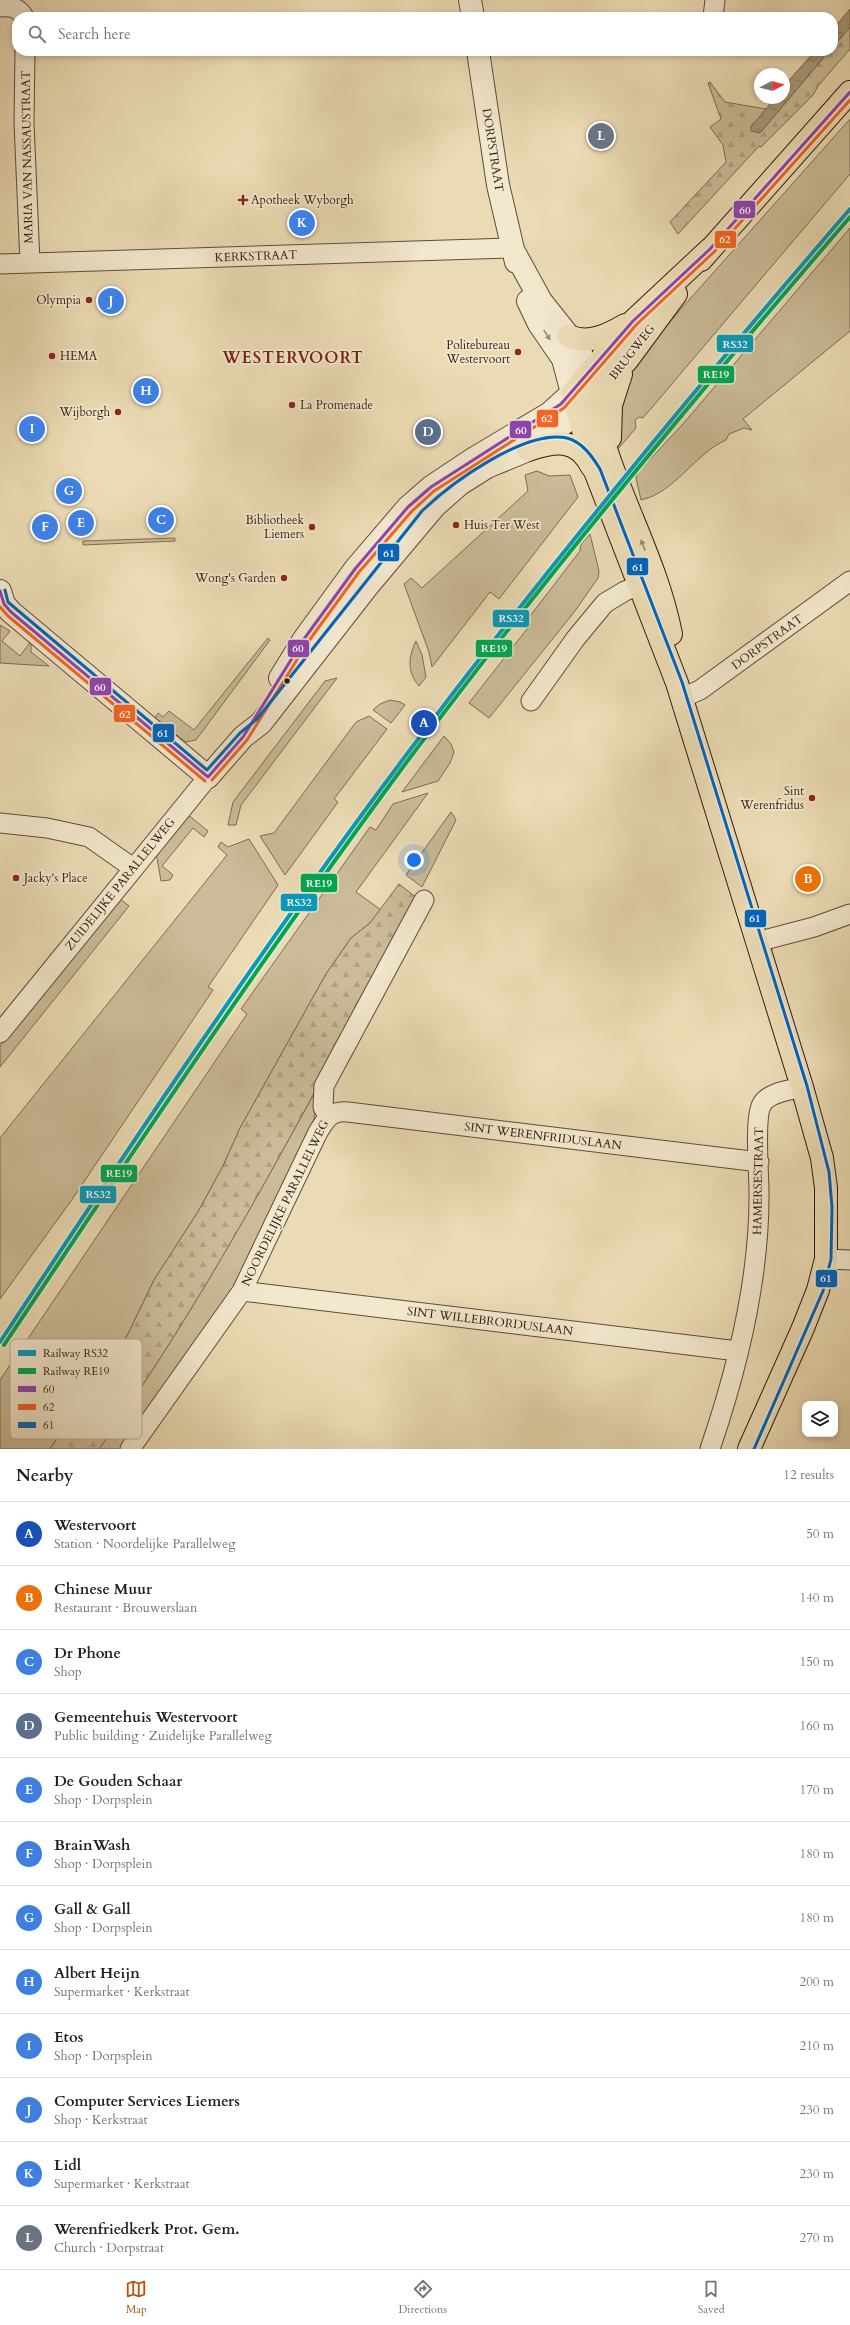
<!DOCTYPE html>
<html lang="en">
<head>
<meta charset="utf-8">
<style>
	body { margin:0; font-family:Cardo,serif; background:#f2f2f2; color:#202124 }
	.controls { position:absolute; right:12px; bottom:12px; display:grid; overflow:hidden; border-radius:8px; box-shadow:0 2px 6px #0003 }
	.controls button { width:36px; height:36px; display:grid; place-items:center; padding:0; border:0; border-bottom:1px solid #e0e0e0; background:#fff; color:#202124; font:20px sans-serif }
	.compass { position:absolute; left:754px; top:68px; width:36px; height:36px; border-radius:50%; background:#fff; box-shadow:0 2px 6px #0003; rotate:83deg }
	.you { position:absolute; left:414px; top:860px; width:14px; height:14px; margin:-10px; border:3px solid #fff; border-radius:50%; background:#1a73e8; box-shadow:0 0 0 6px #1a73e833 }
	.badge { display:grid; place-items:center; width:26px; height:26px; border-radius:50%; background:#b45309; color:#fff; font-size:13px; font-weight:700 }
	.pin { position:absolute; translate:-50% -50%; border:2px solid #fff; box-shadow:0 1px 4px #0006 }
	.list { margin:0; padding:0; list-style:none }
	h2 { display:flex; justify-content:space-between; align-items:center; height:52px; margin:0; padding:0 16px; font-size:17px }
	h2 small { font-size:13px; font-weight:400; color:#757577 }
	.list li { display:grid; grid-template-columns:26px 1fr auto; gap:12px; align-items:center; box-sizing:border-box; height:64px; padding:0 16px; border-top:1px solid #e0e0e0 }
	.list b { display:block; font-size:15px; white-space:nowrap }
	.list p { margin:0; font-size:13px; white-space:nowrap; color:#757577 }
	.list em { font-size:13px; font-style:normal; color:#757577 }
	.icon { flex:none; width:22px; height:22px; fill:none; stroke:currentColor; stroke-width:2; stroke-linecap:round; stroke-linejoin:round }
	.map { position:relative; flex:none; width:850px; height:1449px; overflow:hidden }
	.search { position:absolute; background:#fff; box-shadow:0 2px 6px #0003; left:12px; right:12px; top:12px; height:44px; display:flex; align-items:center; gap:10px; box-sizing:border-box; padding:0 14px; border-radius:16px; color:#757577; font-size:15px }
	.sheet { height:820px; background:#fff }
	nav { display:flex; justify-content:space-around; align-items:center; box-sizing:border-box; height:56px; border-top:1px solid #e0e0e0; background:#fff; font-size:11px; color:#757577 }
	nav a { display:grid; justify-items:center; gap:2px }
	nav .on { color:#b45309 }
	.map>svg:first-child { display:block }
	.grass { fill:#cbbb98; stroke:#7c6c54 }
	.forest { fill:url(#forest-firs); stroke:#7c6c54 }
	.water { fill:url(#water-ripples); stroke:#796851 }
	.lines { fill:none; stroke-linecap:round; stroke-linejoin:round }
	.minor-casing { stroke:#5d4c39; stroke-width:21 }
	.tertiary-casing { stroke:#5d4c39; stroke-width:24 }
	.primary-casing { stroke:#2e1c10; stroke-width:24 }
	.minor { stroke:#f2e8ce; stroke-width:19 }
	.tertiary { stroke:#f2e8ce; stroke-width:22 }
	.primary { stroke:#ebdbb4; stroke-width:22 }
	.bus-1-casing { stroke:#f2e8ce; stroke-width:6 }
	.bus-2-casing { stroke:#f2e8ce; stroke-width:6 }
	.bus-3-casing { stroke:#f2e8ce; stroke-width:6 }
	.bus-1 { stroke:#8e44ad; stroke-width:3 }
	.bus-2 { stroke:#f26522; stroke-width:3 }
	.bus-3 { stroke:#0065bd; stroke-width:3 }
	.rail-1-casing { stroke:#f2e8ce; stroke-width:7 }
	.rail-2-casing { stroke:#f2e8ce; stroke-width:7 }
	.rail-1 { stroke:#059bbb; stroke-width:4 }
	.rail-2 { stroke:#00a651; stroke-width:4 }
	.oneway { fill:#9a8c78 }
	.oneway2 { fill:#96856a }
	.poi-dot { fill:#8f2418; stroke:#f2e8ce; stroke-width:1.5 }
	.bus-dot { fill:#2e1c10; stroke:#f2e8ce; stroke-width:1.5 }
	.labels { text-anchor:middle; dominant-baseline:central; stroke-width:3.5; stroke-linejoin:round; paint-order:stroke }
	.street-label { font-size:12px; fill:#2e1c10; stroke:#f2e8ce }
	.poi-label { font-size:12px; fill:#2e1c10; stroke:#f2e8ce; text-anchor:end }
	.district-label { font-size:16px; font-weight:bold; letter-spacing:1px; fill:#7a1f14; stroke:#f2e8ce }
	.key { fill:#f2e8ce; stroke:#b7ab95; stroke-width:1 }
	.key-label { font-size:11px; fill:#2e1c10 }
	.line-badge { stroke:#f2e8ce; stroke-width:1.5 }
	.badge-label { font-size:11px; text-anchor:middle; font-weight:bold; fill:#fff }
</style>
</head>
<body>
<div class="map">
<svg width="850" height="1449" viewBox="0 0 850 1449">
	<defs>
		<pattern id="forest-firs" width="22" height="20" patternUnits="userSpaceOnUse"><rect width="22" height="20" fill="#cbbb98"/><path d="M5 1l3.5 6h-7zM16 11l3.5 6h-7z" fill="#afa082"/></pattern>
		<pattern id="water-ripples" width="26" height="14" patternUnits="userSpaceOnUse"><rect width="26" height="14" fill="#ab9a7c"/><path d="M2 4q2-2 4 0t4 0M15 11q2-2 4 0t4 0" fill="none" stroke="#8c7d64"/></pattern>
	</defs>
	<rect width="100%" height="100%" fill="#ebdbb4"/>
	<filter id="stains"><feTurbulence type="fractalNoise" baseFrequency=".005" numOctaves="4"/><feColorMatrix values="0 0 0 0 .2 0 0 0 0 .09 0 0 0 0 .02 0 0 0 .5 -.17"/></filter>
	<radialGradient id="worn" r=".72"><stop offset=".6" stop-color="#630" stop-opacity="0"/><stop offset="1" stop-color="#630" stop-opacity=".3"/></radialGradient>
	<path class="grass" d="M850 119V174L643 418 639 417 635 420 636 428 618 449 615 416 633 363Z
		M850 228V331L743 419 752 430 744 428 729 434 726 440C694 454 676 492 641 500L636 478 638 472 683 424Z
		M537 471 549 476 570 475 578 497 499 599 490 592 432 667 429 652 404 584 411 578 422 588 528 491 525 475Z
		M590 534 599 571 598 578 575 611 489 718 469 703 531 624 527 620 580 551 581 544Z
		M175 538V541L83 545V541Z
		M0 625 10 631 2 641 20 656 31 641V652L49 666 0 663Z
		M268 638 270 640 196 740 186 742 155 718 158 713 163 717 169 711 194 730Z
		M416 641 422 655 426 677 419 686C407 672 408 657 416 641Z
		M337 678 241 805 236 825H228L233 802 325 681Z
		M390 700 400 702 405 705 391 723 373 710 380 704Z
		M369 716 387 729 334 799 338 802 285 875 260 836 274 833 356 722Z
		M444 736 451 744 454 752 450 763 438 781 402 792Z
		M428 793 356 892 381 910 370 923 351 938 326 974 240 1128 223 1166 199 1210 154 1280 128 1334 50 1449H0V1380L247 1014 241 1009 370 827 376 830 393 804Z
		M451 812 456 820 422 887 406 875Z
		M187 814 208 831 204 837 193 828 162 866 173 875 170 880 161 881 157 858 154 855Z
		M249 839 278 885 208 987 213 990 71 1201 0 1299V1138L227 855 218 847 221 842 228 847Z
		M119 898 129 906 0 1067V1046Z
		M315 1092 314 1126 238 1279 227 1298 120 1449H99C180 1335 248 1214 315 1092Z"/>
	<path class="forest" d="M850 27V49L818 86 813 95 761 147 759 146 678 234 670 222 726 162 723 145 710 127 721 119 708 83 710 82 725 102 766 109 751 127 760 133 829 51H833V47Z
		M399 884 417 898C318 1086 222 1275 99 1449H50L128 1334 154 1280 199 1210 223 1166 240 1128 326 974 351 938 370 923Z"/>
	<path class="water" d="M850 9V27L833 47V29Z
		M815 51H829L760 133 751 131V127L775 98H784V86Z"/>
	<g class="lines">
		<g class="minor-casing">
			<path id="minor" d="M0 7C11 6 18 7 24 17
				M713 17 715 0
				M25 51 24 123 30 263
				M0 264 512 248
				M682 698 700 690 850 581
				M531 701 576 638 605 603 625 591 652 580
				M0 823 47 828 89 837 133 868
				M757 942 814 927 850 914
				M0 1033 208 777
				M328 1116 323 1107 324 1086 424 900
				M826 1259 850 1260
				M242 1291 738 1351
				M130 1449 242 1291 318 1132C326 1119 331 1110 348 1112L759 1162
				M710 1449C738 1367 760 1278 759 1191 759 1174 754 1117 762 1104 769 1092 790 1090 802 1087"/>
		</g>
		<g class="tertiary-casing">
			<path id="tertiary" d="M470 0 473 17
				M478 51 498 185 516 262
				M0 591 4 604 11 612 208 777 243 737 261 723 367 587 435 506 460 484 487 467 528 450 544 440 593 399 587 372 580 350 541 301 512 248
				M280 678 304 639 355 569 408 507 431 487 473 459 550 413 572 393 563 359 539 324 528 301"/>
		</g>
		<g class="primary-casing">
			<path id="primary" d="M710 249 633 321 572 393 595 471 677 683 802 1087 822 1158 826 1188V1259L818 1290 803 1328 749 1449
				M701 260 850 92
				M569 336C588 345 608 335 625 325
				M610 438 611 405 621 374
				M528 450C555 441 577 437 592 467
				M671 634C655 552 608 481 593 399L628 359 676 294"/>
		</g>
		<use href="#minor" class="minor"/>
		<use href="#tertiary" class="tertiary"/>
		<use href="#primary" class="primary"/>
		<g class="bus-1-casing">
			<path id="bus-1" d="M0 591 4 604 11 612 208 777
				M208 777 243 737 304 639 355 569 408 507 431 487 561 404 633 321 710 249 850 92"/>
		</g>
		<g class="bus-2-casing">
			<path id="bus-2" d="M0 607 8 616 205 781
				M212 780 247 740 308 642 359 572 412 511 434 491 564 408 637 324 714 252 850 100"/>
		</g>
		<g class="bus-3-casing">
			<path id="bus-3" d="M5 590 8 602 15 608 207 770 240 733 257 719 422 511C451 483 525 429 567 438 582 442 592 456 600 469L682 682 807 1086 829 1172 832 1207 831 1259 823 1291 754 1449"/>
		</g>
		<use href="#bus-1" class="bus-1"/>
		<use href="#bus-2" class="bus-2"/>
		<use href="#bus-3" class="bus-3"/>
		<g class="rail-1-casing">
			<path id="rail-1" d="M0 1342C130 1146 260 950 401 762 543 572 695 389 850 209"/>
		</g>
		<g class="rail-2-casing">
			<path id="rail-2" d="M4 1345C134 1150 264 955 403 767 544 578 696 396 850 217"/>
		</g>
		<use href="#rail-1" class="rail-1"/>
		<use href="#rail-2" class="rail-2"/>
	</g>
	<defs><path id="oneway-solid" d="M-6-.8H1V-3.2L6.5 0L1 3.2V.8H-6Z"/></defs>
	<use class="oneway" href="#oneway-solid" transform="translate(547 335) rotate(57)"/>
	<use class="oneway2" href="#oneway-solid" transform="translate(643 545) rotate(-110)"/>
	<g class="poi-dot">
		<path d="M241 194h4v4h4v4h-4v4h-4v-4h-4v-4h4z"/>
		<circle cx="89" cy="300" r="4"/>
		<circle cx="518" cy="352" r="4"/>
		<circle cx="52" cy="356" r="4"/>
		<circle cx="292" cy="405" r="4"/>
		<circle cx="118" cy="412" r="4"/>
		<circle cx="456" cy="525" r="4"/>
		<circle cx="312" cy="527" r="4"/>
		<circle cx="284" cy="578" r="4"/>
		<circle cx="812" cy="798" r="4"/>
		<circle cx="16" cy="878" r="4"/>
	</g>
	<circle class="bus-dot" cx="287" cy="681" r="3.5"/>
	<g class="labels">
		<g class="street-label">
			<text transform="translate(493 150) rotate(81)">DORPSTRAAT</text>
			<text transform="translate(27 157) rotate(-91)">MARIA VAN NASSAUSTRAAT</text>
			<text transform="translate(256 256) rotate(-2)">KERKSTRAAT</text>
			<text transform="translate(632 352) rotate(-52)">BRUGWEG</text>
			<text transform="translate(767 642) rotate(-36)">DORPSTRAAT</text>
			<text transform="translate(120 884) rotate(-51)">ZUIDELIJKE PARALLELWEG</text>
			<text transform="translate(543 1136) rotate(7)">SINT WERENFRIDUSLAAN</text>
			<text transform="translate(758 1181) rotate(-89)">HAMERSESTRAAT</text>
			<text transform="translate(285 1203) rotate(-64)">NOORDELIJKE PARALLELWEG</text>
			<text transform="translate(490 1321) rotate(7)">SINT WILLEBRORDUSLAAN</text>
		</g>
		<g class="poi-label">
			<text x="251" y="200" text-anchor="start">Apotheek Wyborgh</text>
			<text x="81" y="300">Olympia</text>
			<text x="510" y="345">Politebureau<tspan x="510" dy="14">Westervoort</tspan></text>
			<text x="60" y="356" text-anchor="start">HEMA</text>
			<text x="300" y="405" text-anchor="start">La Promenade</text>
			<text x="110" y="412">Wijborgh</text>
			<text x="304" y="520">Bibliotheek<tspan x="304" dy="14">Liemers</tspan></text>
			<text x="464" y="525" text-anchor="start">Huis Ter West</text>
			<text x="276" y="578">Wong's Garden</text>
			<text x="804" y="791">Sint<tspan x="804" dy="14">Werenfridus</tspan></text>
			<text x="24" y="878" text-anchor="start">Jacky's Place</text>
		</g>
		<g class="district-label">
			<text x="293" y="358">WESTERVOORT</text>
		</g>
	</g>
	<rect x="10" y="1339" width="132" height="100" rx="6" class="key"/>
	<rect x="18" y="1350" width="18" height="6" fill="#059bbb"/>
	<rect x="18" y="1368" width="18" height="6" fill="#00a651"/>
	<rect x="18" y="1386" width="18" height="6" fill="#8e44ad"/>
	<rect x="18" y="1404" width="18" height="6" fill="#f26522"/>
	<rect x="18" y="1422" width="18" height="6" fill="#0065bd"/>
	<g class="key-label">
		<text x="43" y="1357">Railway RS32</text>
		<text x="43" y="1375">Railway RE19</text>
		<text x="43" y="1393">60</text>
		<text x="43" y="1411">62</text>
		<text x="43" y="1429">61</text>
	</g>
	<g class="line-badge">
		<rect x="733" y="200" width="23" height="19" rx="4" fill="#8e44ad"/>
		<rect x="714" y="230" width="23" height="19" rx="4" fill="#f26522"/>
		<rect x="716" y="334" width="38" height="19" rx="4" fill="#059bbb"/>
		<rect x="697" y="365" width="38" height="19" rx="4" fill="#00a651"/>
		<rect x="536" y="409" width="23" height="19" rx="4" fill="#f26522"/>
		<rect x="509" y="420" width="23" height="19" rx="4" fill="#8e44ad"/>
		<rect x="377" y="543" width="23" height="19" rx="4" fill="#0065bd"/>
		<rect x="626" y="557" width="23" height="19" rx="4" fill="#0065bd"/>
		<rect x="492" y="609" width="38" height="19" rx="4" fill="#059bbb"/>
		<rect x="287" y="639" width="23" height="19" rx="4" fill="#8e44ad"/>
		<rect x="475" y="639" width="38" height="19" rx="4" fill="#00a651"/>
		<rect x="89" y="677" width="23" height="19" rx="4" fill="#8e44ad"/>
		<rect x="113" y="704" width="23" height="19" rx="4" fill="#f26522"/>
		<rect x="152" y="723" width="23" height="20" rx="4" fill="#0065bd"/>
		<rect x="300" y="873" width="38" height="20" rx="4" fill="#00a651"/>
		<rect x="280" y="893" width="38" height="19" rx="4" fill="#059bbb"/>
		<rect x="744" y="909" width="23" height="19" rx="4" fill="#0065bd"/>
		<rect x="100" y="1164" width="38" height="19" rx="4" fill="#00a651"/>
		<rect x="79" y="1185" width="38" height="19" rx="4" fill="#059bbb"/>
		<rect x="815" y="1269" width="23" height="19" rx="4" fill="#0065bd"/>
	</g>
	<g class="badge-label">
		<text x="745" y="214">60</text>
		<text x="725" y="243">62</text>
		<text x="735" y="348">RS32</text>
		<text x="716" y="378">RE19</text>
		<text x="547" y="422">62</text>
		<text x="521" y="434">60</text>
		<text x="389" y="557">61</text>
		<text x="638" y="571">61</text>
		<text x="511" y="622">RS32</text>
		<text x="298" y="652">60</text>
		<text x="494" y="652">RE19</text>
		<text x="100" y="691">60</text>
		<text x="125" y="718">62</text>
		<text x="163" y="737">61</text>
		<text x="319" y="887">RE19</text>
		<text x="299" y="906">RS32</text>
		<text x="755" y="922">61</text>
		<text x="119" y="1177">RE19</text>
		<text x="98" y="1198">RS32</text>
		<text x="826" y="1282">61</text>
	</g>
	<rect width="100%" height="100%" filter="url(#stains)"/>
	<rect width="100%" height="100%" fill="url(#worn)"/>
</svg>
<div class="controls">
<button><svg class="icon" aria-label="layers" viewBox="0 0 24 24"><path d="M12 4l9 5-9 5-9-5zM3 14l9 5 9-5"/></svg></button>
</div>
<svg class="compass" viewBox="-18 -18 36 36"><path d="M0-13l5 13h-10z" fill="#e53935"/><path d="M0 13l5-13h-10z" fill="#757577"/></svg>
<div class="you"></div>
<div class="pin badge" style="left:424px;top:723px;background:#1a4fb4">A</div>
<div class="pin badge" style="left:808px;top:879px;background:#e8710a">B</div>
<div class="pin badge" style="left:161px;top:520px;background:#3f7fe0">C</div>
<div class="pin badge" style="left:428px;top:432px;background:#5c6f8a">D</div>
<div class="pin badge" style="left:81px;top:523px;background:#3f7fe0">E</div>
<div class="pin badge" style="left:45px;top:527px;background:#3f7fe0">F</div>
<div class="pin badge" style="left:69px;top:491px;background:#3f7fe0">G</div>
<div class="pin badge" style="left:146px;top:391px;background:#3f7fe0">H</div>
<div class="pin badge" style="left:32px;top:429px;background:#3f7fe0">I</div>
<div class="pin badge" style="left:111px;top:301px;background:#3f7fe0">J</div>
<div class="pin badge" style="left:302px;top:223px;background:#3f7fe0">K</div>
<div class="pin badge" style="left:601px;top:136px;background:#6b7280">L</div>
<div class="search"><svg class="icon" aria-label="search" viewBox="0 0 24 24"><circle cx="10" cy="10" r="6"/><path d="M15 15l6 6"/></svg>Search here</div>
</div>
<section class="sheet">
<h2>Nearby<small>12 results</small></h2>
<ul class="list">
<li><span class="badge" style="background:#1a4fb4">A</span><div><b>Westervoort</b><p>Station · Noordelijke Parallelweg</p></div><em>50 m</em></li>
<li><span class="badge" style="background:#e8710a">B</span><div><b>Chinese Muur</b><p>Restaurant · Brouwerslaan</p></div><em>140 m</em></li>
<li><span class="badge" style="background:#3f7fe0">C</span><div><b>Dr Phone</b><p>Shop</p></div><em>150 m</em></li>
<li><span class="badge" style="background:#5c6f8a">D</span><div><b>Gemeentehuis Westervoort</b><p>Public building · Zuidelijke Parallelweg</p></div><em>160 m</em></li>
<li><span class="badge" style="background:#3f7fe0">E</span><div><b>De Gouden Schaar</b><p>Shop · Dorpsplein</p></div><em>170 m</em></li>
<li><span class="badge" style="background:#3f7fe0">F</span><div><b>BrainWash</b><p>Shop · Dorpsplein</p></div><em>180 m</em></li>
<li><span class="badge" style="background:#3f7fe0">G</span><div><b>Gall &amp; Gall</b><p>Shop · Dorpsplein</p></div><em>180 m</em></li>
<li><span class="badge" style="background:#3f7fe0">H</span><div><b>Albert Heijn</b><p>Supermarket · Kerkstraat</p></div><em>200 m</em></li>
<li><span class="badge" style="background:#3f7fe0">I</span><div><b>Etos</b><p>Shop · Dorpsplein</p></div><em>210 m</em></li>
<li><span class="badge" style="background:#3f7fe0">J</span><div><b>Computer Services Liemers</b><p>Shop · Kerkstraat</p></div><em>230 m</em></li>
<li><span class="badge" style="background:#3f7fe0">K</span><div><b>Lidl</b><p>Supermarket · Kerkstraat</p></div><em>230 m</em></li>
<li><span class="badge" style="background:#6b7280">L</span><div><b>Werenfriedkerk Prot. Gem.</b><p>Church · Dorpstraat</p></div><em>270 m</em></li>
</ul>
</section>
<nav>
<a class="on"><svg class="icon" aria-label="map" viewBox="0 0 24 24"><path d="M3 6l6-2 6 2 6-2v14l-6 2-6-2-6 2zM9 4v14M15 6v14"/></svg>Map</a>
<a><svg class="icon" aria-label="directions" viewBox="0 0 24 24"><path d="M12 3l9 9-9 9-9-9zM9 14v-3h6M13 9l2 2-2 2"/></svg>Directions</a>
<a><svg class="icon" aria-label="saved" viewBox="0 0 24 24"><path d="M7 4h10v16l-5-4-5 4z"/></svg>Saved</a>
</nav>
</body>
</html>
